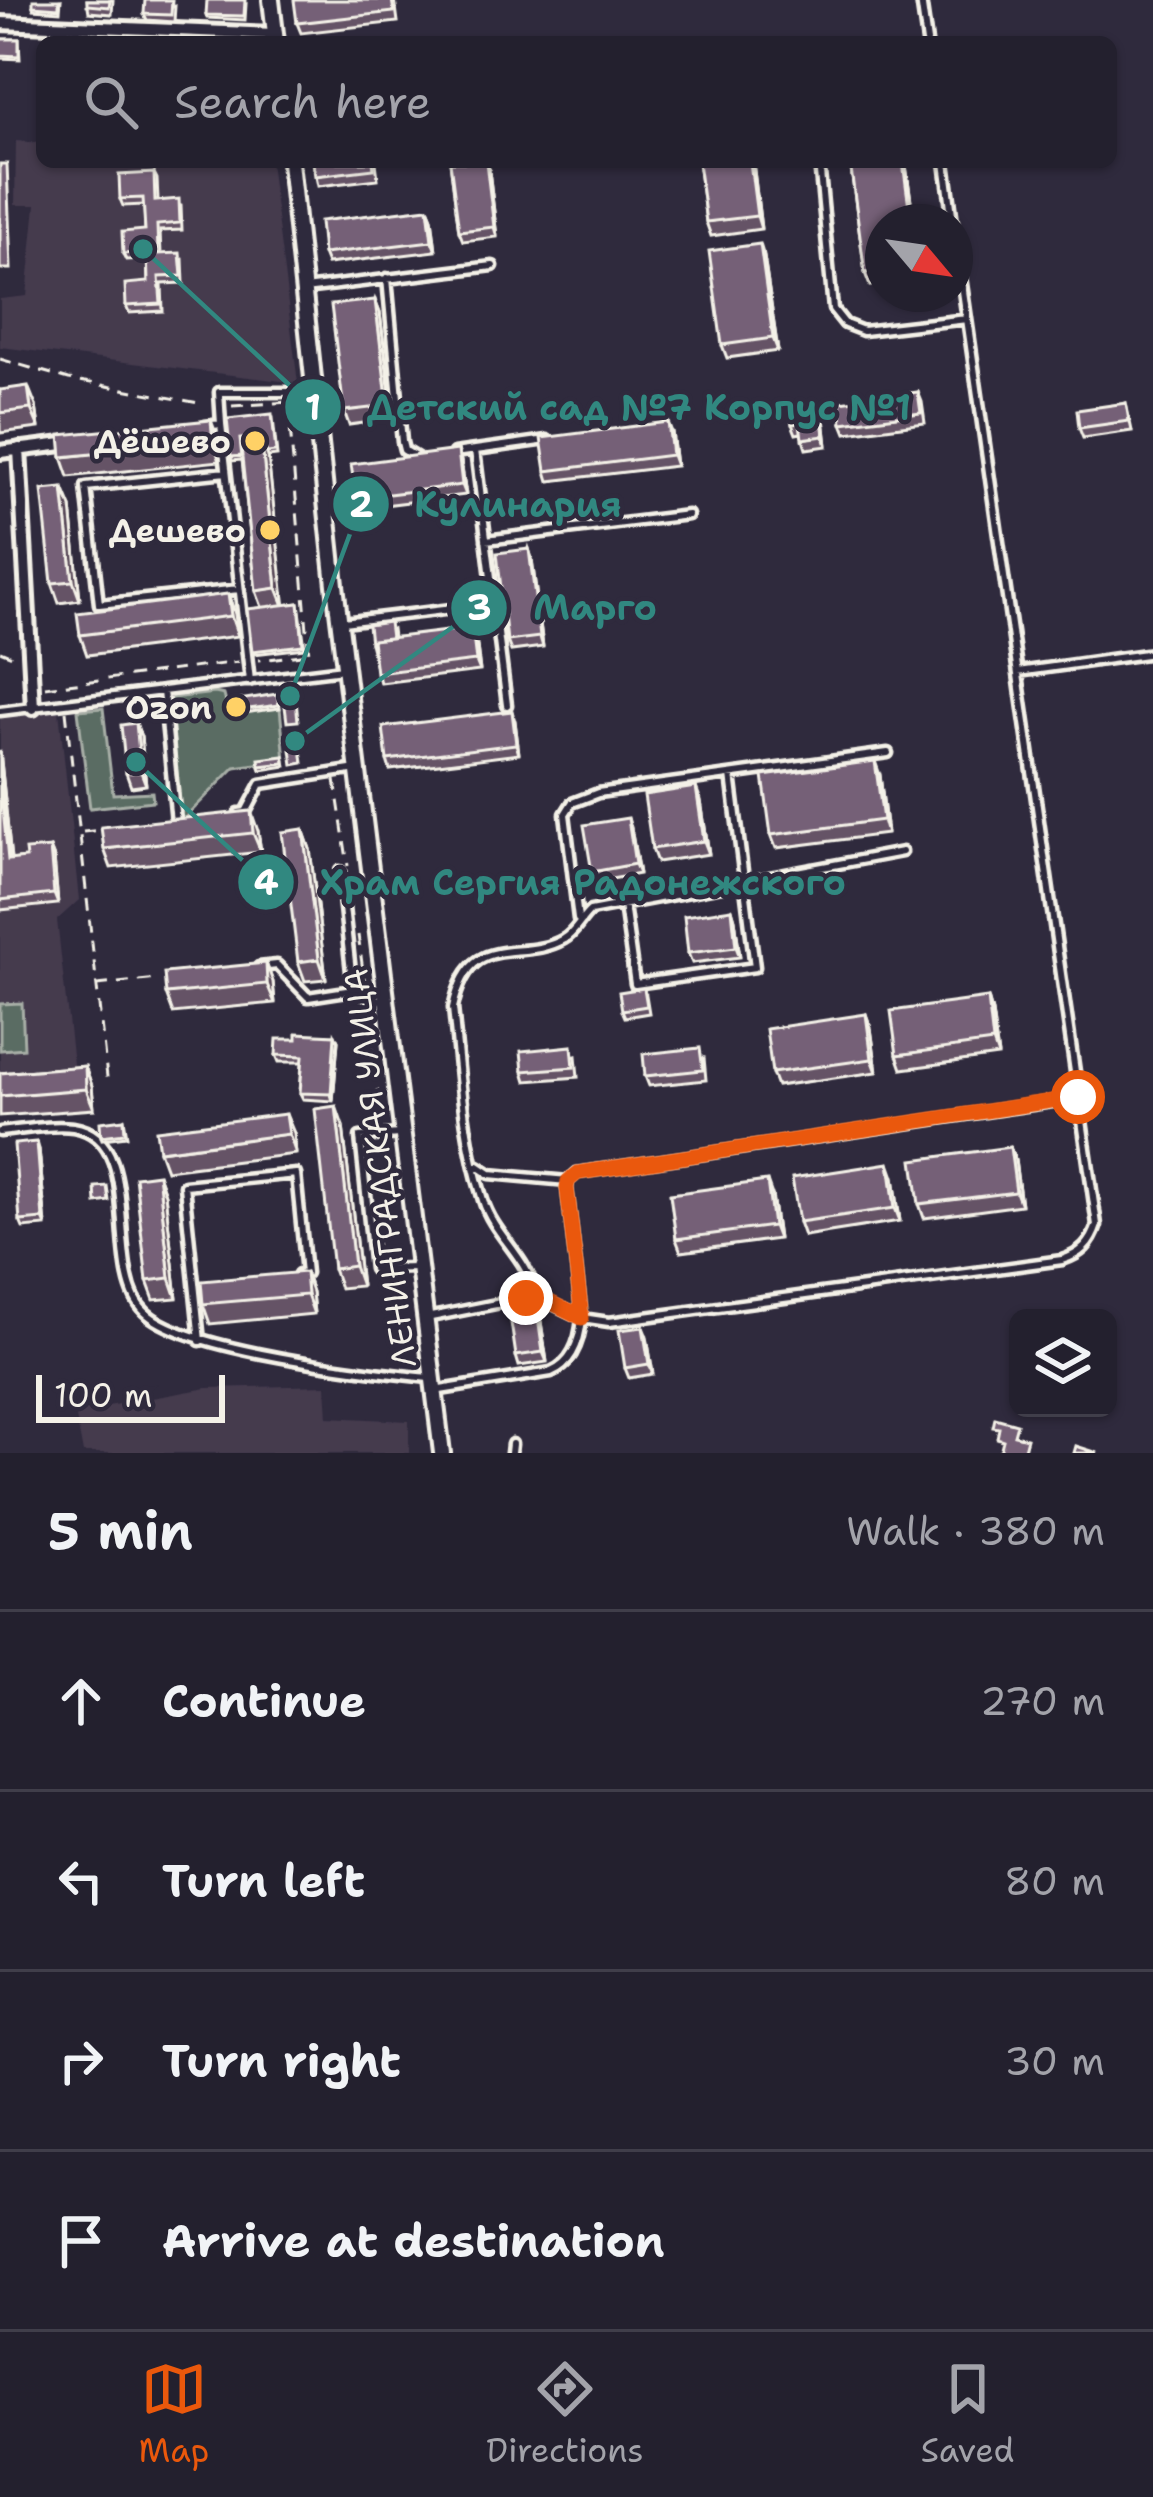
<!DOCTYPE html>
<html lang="en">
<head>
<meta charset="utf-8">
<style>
	body { margin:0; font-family:"Shantell Sans",sans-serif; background:#2b2836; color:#f1f3f6 }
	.controls { position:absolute; right:36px; bottom:36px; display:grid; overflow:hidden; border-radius:18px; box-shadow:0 3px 9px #0004 }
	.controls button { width:108px; height:108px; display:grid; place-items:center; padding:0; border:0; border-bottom:3px solid #403e4a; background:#23202e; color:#f1f3f6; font:60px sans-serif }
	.compass { position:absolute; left:865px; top:204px; width:108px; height:108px; border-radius:50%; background:#23202e; box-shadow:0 3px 9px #0004; rotate:119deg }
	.scale { position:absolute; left:36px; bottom:30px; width:189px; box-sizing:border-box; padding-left:12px; border:6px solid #f4f1e8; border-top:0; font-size:33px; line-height:42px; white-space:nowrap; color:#f4f1e8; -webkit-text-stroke:9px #2f2a3d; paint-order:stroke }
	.stop { position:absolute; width:36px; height:36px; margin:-27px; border:9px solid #ea580c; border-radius:50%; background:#fff }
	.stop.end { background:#ea580c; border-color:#fff; box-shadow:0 3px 12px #0008 }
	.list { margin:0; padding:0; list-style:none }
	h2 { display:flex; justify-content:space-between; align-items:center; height:156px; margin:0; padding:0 48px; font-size:51px }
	h2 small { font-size:39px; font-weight:400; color:#a3a3aa }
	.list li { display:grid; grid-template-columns:78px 1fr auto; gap:36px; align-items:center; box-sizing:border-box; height:180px; padding:0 48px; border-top:3px solid #403e4a }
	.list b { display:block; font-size:45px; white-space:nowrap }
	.list em { font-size:39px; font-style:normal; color:#a3a3aa }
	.icon { flex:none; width:66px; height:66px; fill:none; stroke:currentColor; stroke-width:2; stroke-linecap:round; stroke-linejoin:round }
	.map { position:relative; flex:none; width:1153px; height:1453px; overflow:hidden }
	.search { position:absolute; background:#23202e; box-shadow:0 3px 9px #0004; left:36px; right:36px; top:36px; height:132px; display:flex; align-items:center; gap:30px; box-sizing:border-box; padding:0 42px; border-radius:18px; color:#a3a3aa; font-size:45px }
	.sheet { height:876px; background:#23202e }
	nav { display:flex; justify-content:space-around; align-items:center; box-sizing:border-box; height:168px; border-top:3px solid #403e4a; background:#23202e; font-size:33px; color:#a3a3aa }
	nav a { display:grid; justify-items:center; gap:6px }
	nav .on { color:#ea580c }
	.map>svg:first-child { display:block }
	.built { fill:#443a4e }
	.green { fill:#5a6c64; stroke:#a7aea6; stroke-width:3 }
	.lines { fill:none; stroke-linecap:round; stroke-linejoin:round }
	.service-casing { stroke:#f4f1e8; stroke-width:15 }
	.minor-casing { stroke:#f4f1e8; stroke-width:20 }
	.tertiary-casing { stroke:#f4f1e8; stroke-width:22 }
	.path { stroke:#f4f1e8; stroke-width:3; stroke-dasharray:12 9; stroke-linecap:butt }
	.service { stroke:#2f2a3d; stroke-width:6 }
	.minor { stroke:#2f2a3d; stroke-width:10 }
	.tertiary { stroke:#2f2a3d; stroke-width:14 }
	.wall { fill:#655366; stroke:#f4f1e8; stroke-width:3 }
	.shaded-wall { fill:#524353; stroke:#f4f1e8; stroke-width:3 }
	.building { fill:#756077; stroke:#f4f1e8; stroke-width:3 }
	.route { stroke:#ea580c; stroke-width:15 }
	.poi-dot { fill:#ffd166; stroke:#2f2a3d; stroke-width:4.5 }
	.labels { text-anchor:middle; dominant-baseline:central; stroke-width:9; stroke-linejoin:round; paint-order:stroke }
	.poi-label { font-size:33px; font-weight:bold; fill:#f4f1e8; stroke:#2f2a3d; text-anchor:end }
	.street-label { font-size:33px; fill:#f4f1e8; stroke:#2f2a3d }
	.leader { fill:none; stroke:#318880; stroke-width:4.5 }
	.callout-dot { fill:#318880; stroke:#2f2a3d; stroke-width:4.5 }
	.mark-label { font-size:36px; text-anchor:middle; font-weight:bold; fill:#fff }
	.callout-label { font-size:36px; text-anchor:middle; font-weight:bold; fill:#318880; stroke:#2f2a3d; stroke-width:9; stroke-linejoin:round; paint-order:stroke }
</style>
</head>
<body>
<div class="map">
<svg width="1153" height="1453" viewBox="0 0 1153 1453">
	<rect width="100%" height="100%" fill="#2f2a3d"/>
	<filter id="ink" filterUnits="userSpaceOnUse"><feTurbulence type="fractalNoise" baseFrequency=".00833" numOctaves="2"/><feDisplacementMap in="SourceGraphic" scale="24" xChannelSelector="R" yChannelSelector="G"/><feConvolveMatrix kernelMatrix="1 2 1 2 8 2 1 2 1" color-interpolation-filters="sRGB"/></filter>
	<g filter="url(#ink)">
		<path class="built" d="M16 141 42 143V162H270L298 383 0 347V299L27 296 36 205H15Z
			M59 710 79 900 57 920 74 1073 0 1080V716Z
			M326 1385 328 1417 409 1421V1453H83L75 1412 207 1388Z"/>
		<path class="green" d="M215 693 224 695 229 715 280 708 285 760 235 767 182 821 170 703 172 698Z
			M103 708 113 794 152 792 153 801 90 808 78 710Z
			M22 1003 24 1048 0 1050V1004Z"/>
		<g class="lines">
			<g class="service-casing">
				<path id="service" d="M921 0 927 42
					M819 162 833 309 845 324 863 331 967 319
					M945 162 953 222
					M387 278 402 442 404 450 417 458
					M304 289 493 266
					M221 424 250 681
					M205 426 221 424 219 392H313
					M475 450 507 705
					M454 453 547 440
					M226 472 86 487 99 604 239 589
					M486 540 688 515
					M343 622 494 604
					M1018 672 1153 653
					M163 691 176 822
					M0 711 343 669
					M239 813 246 812 261 784 357 769
					M340 871 353 990
					M624 905 635 984 755 967 731 775
					M578 919 565 814 572 803 598 793 888 753
					M259 967 277 965 308 997 353 990 385 1002
					M0 1132C23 1130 50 1124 73 1127 148 1138 102 1271 145 1312 185 1351 369 1372 429 1378
					M399 1134 360 1137 374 1269 417 1268
					M478 1166 490 1174 568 1181
					M536 1296C528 1257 494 1236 483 1200 463 1138 460 1073 453 1008 470 927 519 965 564 939 575 933 580 920 590 911L902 852
					M426 1318 536 1296 582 1318 609 1322 1062 1260C1081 1254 1091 1244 1097 1225L955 235
					M200 1341 184 1185 296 1174 306 1273 299 1274
					M434 1391 551 1372C573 1363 580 1341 582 1318L567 1188 568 1181 577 1173 1079 1098
					M511 1453 512 1444"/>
			</g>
			<g class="minor-casing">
				<path id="minor" d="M0 23 275 34
					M19 449 33 708
					M0 452 71 443"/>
			</g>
			<g class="tertiary-casing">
				<path id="tertiary" d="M271 0 276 42
					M290 162 335 585 442 1453"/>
			</g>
			<path class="path" d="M0 359 69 379 199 403
				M232 406 288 402 309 654 259 660
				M0 651 17 658
				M45 687 238 662
				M66 711 108 1086
				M335 780 348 866
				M83 832 103 830
				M358 935 365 985
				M97 985 159 979
				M367 1006 382 1128"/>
			<use href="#service" class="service"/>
			<use href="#minor" class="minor"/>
			<use href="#tertiary" class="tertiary"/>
		</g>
		<path class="wall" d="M61 0 60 11 34 9 33 6Z
			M87 0H113L112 14 89 12Z
			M395 0 398 22 301 33 297 23Z
			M246 4 245 20 207 18 206 15Z
			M175 6 174 22 147 20 144 14Z
			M0 39H19L20 59 0 58Z
			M313 162H376L378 179 318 186Z
			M450 162H488L497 237 463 241 459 231Z
			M698 162H753L761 229 711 236 706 222Z
			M850 162H905L906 165 914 222H883V284L870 286 865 273Z
			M154 173 157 179 158 200 181 206 182 230 160 231 161 254 183 259 184 283 162 284 163 311 129 313 126 306 148 282 147 259 126 260 123 254 145 230 144 205 123 206 120 199Z
			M428 208 432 218 436 251 327 264 323 254Z
			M764 257 778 351 727 358 722 345Z
			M375 300 380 313 393 419 349 425 344 411Z
			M0 390 36 406 39 428 0 433Z
			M918 392 922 402 925 423 846 433 842 423Z
			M1126 403 1132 431 1083 438 1079 428Z
			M273 418 277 456 268 457 284 605 299 603 305 648 253 654 252 651 262 607 256 591 242 460 232 461 231 457Z
			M824 418 827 446 806 449 801 433 796 434 792 424Z
			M672 432 676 466 549 481 546 471Z
			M218 439 220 461 69 477 62 457Z
			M458 450 461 461 466 495 359 508 356 498Z
			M71 507 80 600 59 603 52 583Z
			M529 549 532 559 543 647 511 651 507 641Z
			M228 594 235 614 238 636 87 655 80 635Z
			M392 629 393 637 476 638 480 671 380 683 370 643Z
			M279 698 280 708 229 715 227 712Z
			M515 721 519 754 390 770 387 760Z
			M136 723 141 737 146 785 131 787 126 773Z
			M0 751 11 860 26 858 50 848 54 858 58 904 0 910Z
			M284 756 286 766 261 770 260 766Z
			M880 775 887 834 776 848 771 835Z
			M701 801 709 854 657 862 652 849Z
			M631 828 639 874 595 882 592 872Z
			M303 829 310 849 326 979 305 981 298 962Z
			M258 831 261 852 111 868 104 849Z
			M732 909 735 919 740 957 692 963 688 953Z
			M266 963 273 982 275 1003 173 1013 166 994Z
			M646 995 649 1013 625 1017 622 1010Z
			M988 998 992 1012 998 1056 902 1069 897 1055Z
			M866 1014 871 1028 877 1072 777 1086 772 1073Z
			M335 1035 338 1041 333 1101 303 1099 300 1093 302 1062H279L276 1055 297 1039Z
			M576 1056 578 1077 526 1081 523 1071Z
			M704 1058 706 1080 649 1086 645 1076Z
			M85 1066 92 1086 94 1109 0 1116V1073Z
			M124 1119 127 1136 102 1139 101 1136Z
			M343 1126 361 1286 340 1288 333 1269Z
			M294 1133 296 1154 166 1170 159 1151Z
			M1010 1147 1015 1160 1021 1205 924 1218 919 1204Z
			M39 1149 46 1226 23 1228 20 1221Z
			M158 1174 165 1194 177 1298 154 1300 147 1281Z
			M894 1177 900 1221 804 1236 799 1222Z
			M772 1195 778 1239 681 1252 676 1239Z
			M305 1272 312 1292 314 1314 210 1324 203 1304Z
			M536 1305 540 1315 547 1362 519 1366 516 1356Z
			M647 1337 653 1374 629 1378 625 1368Z"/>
		<path class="shaded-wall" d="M486 162H488L497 237 494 227Z
			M750 162H753L761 229 757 216Z
			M903 162H905L906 165 914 222H911Z
			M428 208 432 218 436 251 432 241Z
			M760 244 764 257 778 351 773 338Z
			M375 300 380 313 393 419 388 406Z
			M28 386 36 406 39 428 31 409Z
			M821 408 824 418 827 446 824 436Z
			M211 420 218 439 220 461 213 442Z
			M668 422 672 432 676 466 672 455Z
			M261 437 268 457 285 608 277 588Z
			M458 450 461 461 466 495 462 485Z
			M63 488 71 507 80 600 73 581Z
			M529 549 532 559 543 647 540 637Z
			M228 594 235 614 238 636 231 616Z
			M472 628 476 638 480 671 476 661Z
			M512 711 515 721 519 754 516 744Z
			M136 723 141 737 146 785 141 772Z
			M0 751 12 870 8 860 0 778Z
			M875 761 880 775 887 834 883 820Z
			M696 787 701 801 709 854 704 841Z
			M251 811 258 831 261 852 253 833Z
			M628 818 631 828 639 874 635 864Z
			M303 829 310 849 326 979 319 959Z
			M50 848 54 858 58 904 54 894Z
			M732 909 735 919 740 957 736 947Z
			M266 963 273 982 275 1003 267 984Z
			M988 998 992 1012 998 1056 993 1042Z
			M866 1014 871 1028 877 1072 872 1059Z
			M335 1035 338 1041 333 1101 331 1094Z
			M85 1066 92 1086 94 1109 86 1089Z
			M336 1106 343 1126 361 1286 354 1266Z
			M286 1114 294 1133 296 1154 289 1134Z
			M37 1142 39 1149 46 1226 43 1219Z
			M1010 1147 1015 1160 1021 1205 1016 1192Z
			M889 1163 894 1177 900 1221 895 1208Z
			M158 1174 165 1194 177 1298 170 1278Z
			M767 1181 772 1195 778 1239 773 1226Z
			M305 1272 312 1292 314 1314 307 1295Z
			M536 1305 540 1315 547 1362 543 1352Z
			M643 1327 647 1337 653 1374 649 1364Z"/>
		<path class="building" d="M33 0H59V8L33 6Z
			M87 0H110L109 7 87 5Z
			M145 0H172L171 15 144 14Z
			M207 0H245L244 16 206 15Z
			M294 0H392L394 12 297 23Z
			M0 39H19V56L0 55Z
			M313 162H373L374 169 315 176Z
			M450 162H486L494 227 459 231Z
			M698 162H750L757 216 706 222Z
			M850 162H903L911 222H883V270L865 273Z
			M0 164H7L11 269H0Z
			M154 173 155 201 179 199 180 223 157 225 158 254 180 253 182 276 159 277 161 304 126 306 125 284 148 282 147 252 123 254 122 232 145 230 143 198 120 199 119 175Z
			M428 208 432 241 323 254 320 221Z
			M760 244 773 338 722 345 709 251Z
			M375 300 388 406 344 411 331 305Z
			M28 386 31 409 0 413V390Z
			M918 392 921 413 842 423 840 402Z
			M1126 403 1129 421 1079 428 1077 410Z
			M821 408 824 436 802 439 800 423 792 424 791 411Z
			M272 414 276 452 267 453 261 437 240 439 242 456 231 457 227 419Z
			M211 420 213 442 62 457 60 435Z
			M668 422 672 455 546 471 541 438Z
			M261 437 277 588 256 591 240 439Z
			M458 450 462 485 356 498 351 464Z
			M63 488 73 581 52 583 42 490Z
			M529 549 540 637 507 641 497 553Z
			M228 594 231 616 80 635 77 613Z
			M299 603 303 645 252 651 247 609Z
			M389 622 391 638 372 640V643H370L368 625Z
			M472 628 476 661 376 673 372 640Z
			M295 689 298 721 287 722 283 691Z
			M277 694 279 705 227 712 226 702Z
			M512 711 516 744 387 760 383 727Z
			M136 723 141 772 126 773 121 725Z
			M299 733 303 763 293 765 289 734Z
			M284 756 285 763 260 766 259 759Z
			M875 761 883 820 771 835 763 776Z
			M0 778 8 860 26 858 25 850 50 848 54 894 0 900Z
			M696 787 704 841 652 849 644 795Z
			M251 811 253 833 104 849 101 827Z
			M628 818 635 864 592 872 584 825Z
			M303 829 319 959 298 962 282 832Z
			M732 909 736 947 688 953 684 916Z
			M266 963 267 984 166 994 164 973Z
			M644 988 647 1006 622 1010 619 992Z
			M988 998 993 1042 897 1055 891 1011Z
			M866 1014 872 1059 772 1073 766 1029Z
			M297 1033 335 1035 331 1094 300 1093 303 1056 276 1055 277 1039H297Z
			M572 1046 574 1067 523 1071 521 1051Z
			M700 1048 703 1070 645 1076 643 1054Z
			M85 1066 86 1089 0 1096V1073Z
			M336 1106 354 1266 333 1269 315 1109Z
			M286 1114 289 1134 159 1151 156 1130Z
			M124 1119 125 1133 101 1136 100 1122Z
			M37 1142 43 1219 20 1221 14 1144Z
			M1010 1147 1016 1192 919 1204 913 1160Z
			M889 1163 895 1208 799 1222 792 1178Z
			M158 1174 170 1278 147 1281 135 1177Z
			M767 1181 773 1226 676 1239 670 1194Z
			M107 1186 109 1201 96 1203 95 1187Z
			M305 1272 307 1295 203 1304 201 1281Z
			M536 1305 543 1352 516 1356 509 1309Z
			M643 1327 649 1364 625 1368 619 1330Z
			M995 1418 1017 1424 1014 1435 1027 1438 1023 1453 1000 1452 1003 1440 997 1438 999 1428 993 1427Z
			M1076 1446 1098 1453H1074Z"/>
	</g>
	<g class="lines" filter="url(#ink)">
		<path class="route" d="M526 1298 544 1299 582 1318 567 1188 568 1181 578 1173 1078 1097"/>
	</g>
	<g class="poi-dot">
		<circle cx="255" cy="441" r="12"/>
		<circle cx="270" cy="530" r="12"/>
		<circle cx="236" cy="707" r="12"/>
	</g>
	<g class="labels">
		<g class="poi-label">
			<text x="231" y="441">Дёшево</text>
			<text x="246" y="530">Дешево</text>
			<text x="212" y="707">Ozon</text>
		</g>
		<g class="street-label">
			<text transform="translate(380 1168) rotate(-97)">ЛЕНИНГРАДСКАЯ УЛИЦА</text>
		</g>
	</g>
	<path class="leader" d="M143 249L313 407M290 696L361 504M295 741L479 608M136 762L266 882"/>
	<g class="callout-dot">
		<circle cx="143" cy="249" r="12"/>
		<circle cx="290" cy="696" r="12"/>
		<circle cx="295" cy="741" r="12"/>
		<circle cx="136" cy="762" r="12"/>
		<circle cx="313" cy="407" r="30"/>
		<circle cx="361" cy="504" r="30"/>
		<circle cx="479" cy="608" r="30"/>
		<circle cx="266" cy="882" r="30"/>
	</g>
	<g class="mark-label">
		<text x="313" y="420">1</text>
		<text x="361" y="517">2</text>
		<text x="479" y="620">3</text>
		<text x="266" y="895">4</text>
	</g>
	<g class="callout-label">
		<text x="639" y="420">Детский сад №7 Корпус №1</text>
		<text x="518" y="517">Кулинария</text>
		<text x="595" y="620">Марго</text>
		<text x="583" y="895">Храм Сергия Радонежского</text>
	</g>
</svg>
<div class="controls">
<button><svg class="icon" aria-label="layers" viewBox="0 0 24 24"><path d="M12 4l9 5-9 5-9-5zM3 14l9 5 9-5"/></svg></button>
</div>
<svg class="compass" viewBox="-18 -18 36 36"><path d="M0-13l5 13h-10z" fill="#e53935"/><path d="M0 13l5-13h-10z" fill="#a3a3aa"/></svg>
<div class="scale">100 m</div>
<div class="stop" style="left:1078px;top:1097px"></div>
<div class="stop end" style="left:526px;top:1298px"></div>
<div class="search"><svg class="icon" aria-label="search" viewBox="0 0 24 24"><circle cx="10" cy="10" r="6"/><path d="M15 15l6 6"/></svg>Search here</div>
</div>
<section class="sheet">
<h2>5 min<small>Walk · 380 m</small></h2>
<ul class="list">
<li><svg class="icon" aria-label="ahead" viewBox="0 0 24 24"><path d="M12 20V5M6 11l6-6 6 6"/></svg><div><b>Continue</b></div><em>270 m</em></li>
<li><svg class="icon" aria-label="left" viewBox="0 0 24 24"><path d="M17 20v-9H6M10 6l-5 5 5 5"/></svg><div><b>Turn left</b></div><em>80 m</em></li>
<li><svg class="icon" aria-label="right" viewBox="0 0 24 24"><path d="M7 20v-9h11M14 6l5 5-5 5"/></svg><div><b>Turn right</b></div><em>30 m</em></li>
<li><svg class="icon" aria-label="arrive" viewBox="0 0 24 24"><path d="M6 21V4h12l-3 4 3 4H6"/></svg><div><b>Arrive at destination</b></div></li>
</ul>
</section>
<nav>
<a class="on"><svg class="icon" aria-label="map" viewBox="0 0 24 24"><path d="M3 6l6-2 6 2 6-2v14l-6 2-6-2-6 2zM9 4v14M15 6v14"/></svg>Map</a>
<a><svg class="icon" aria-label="directions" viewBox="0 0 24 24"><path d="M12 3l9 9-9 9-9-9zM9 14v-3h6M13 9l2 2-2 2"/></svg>Directions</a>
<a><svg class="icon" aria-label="saved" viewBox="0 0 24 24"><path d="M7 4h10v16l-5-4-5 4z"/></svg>Saved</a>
</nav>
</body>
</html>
